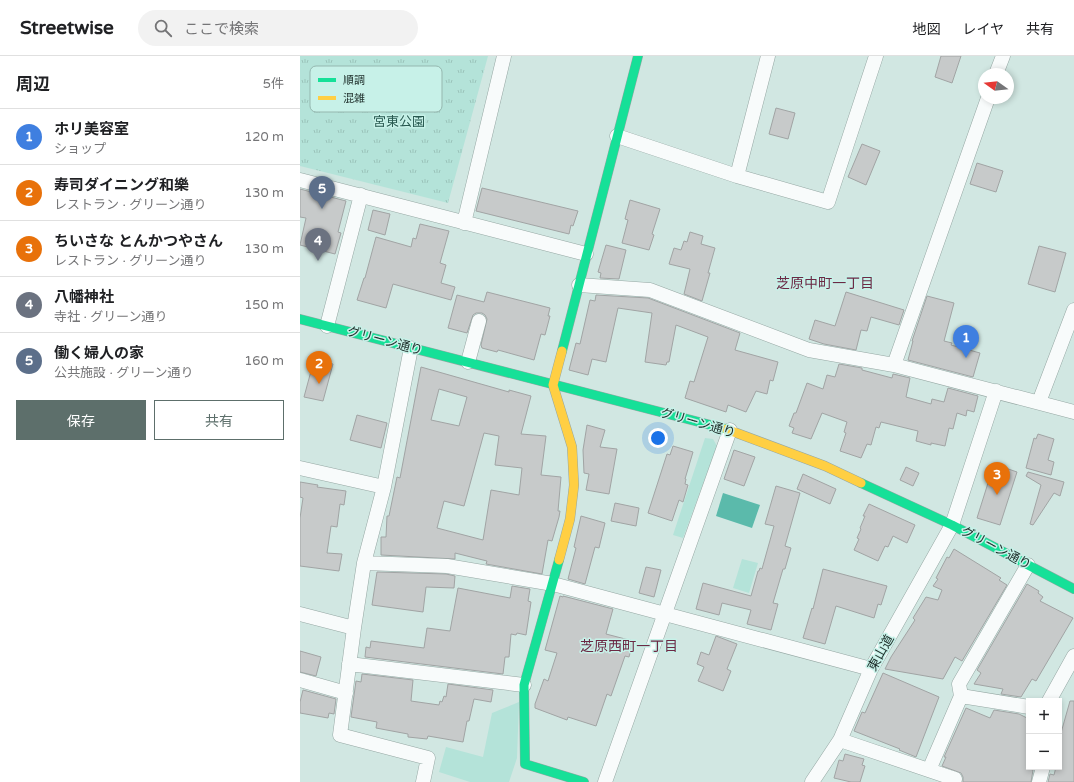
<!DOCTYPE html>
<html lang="ja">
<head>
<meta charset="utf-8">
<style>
	body { margin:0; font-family:"Varela Round","Noto Sans JP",sans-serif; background:#f2f2f2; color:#202124 }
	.controls { position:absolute; right:12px; bottom:12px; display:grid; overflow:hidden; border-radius:0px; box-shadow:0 2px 6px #0003 }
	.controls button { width:36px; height:36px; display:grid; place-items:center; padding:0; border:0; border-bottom:1px solid #e0e0e0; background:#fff; color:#202124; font:20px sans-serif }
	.compass { position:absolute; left:678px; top:12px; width:36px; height:36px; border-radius:50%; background:#fff; box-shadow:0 2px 6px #0003; rotate:285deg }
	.you { position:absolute; left:358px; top:382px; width:14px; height:14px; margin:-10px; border:3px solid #fff; border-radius:50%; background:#1a73e8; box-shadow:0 0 0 6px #1a73e833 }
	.badge { display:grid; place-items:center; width:26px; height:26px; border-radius:50%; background:#5d6f6b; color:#fff; font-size:13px; font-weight:700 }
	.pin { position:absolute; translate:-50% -33px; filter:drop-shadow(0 1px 2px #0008) }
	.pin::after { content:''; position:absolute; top:21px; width:14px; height:12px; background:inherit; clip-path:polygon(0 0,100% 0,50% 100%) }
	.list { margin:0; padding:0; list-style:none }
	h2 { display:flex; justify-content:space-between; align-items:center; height:52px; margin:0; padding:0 16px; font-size:17px }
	h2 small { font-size:13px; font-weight:400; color:#757577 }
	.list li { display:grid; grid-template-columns:26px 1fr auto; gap:12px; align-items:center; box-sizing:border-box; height:56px; padding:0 16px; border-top:1px solid #e0e0e0 }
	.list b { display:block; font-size:15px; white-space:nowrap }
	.list p { margin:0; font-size:13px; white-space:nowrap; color:#757577 }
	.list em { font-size:13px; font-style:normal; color:#757577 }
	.actions { display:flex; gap:8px; padding:12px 16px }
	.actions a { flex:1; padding:9px 0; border:1px solid #5d6f6b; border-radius:0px; text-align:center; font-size:14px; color:#5d6f6b }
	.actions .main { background:#5d6f6b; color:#fff }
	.icon { flex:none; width:22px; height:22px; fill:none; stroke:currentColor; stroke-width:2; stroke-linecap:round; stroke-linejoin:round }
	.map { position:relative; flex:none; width:774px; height:726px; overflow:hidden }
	header { display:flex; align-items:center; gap:24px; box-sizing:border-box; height:56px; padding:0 20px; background:#fff; border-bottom:1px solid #e0e0e0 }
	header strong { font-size:19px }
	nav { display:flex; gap:22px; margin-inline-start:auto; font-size:14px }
	.search { width:280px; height:36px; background:#f2f2f2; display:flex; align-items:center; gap:10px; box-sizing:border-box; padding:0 14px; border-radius:22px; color:#757577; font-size:15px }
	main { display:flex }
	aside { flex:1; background:#fff }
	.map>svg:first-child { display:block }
	.green { fill:#b4e3d9 }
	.park { fill:url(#park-tufts) }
	.water { fill:#5bbaab }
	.building { fill:#c7caca; stroke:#a1a4a4; fill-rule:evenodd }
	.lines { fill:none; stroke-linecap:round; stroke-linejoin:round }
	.street-casing { stroke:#95a7a3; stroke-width:15 }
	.fast-casing { stroke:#95a7a3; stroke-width:10 }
	.slow-casing { stroke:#95a7a3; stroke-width:10 }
	.street { stroke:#f8fbfb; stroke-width:14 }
	.fast { stroke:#16e098; stroke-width:9 }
	.slow { stroke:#ffcf43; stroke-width:9 }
	.labels { text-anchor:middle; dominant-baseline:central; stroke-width:3; stroke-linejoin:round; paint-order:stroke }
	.park-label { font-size:13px; fill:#27584f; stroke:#c7f1e8 }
	.street-label { font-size:13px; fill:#1f2f2b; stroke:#c7f1e8 }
	.neighbourhood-label { font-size:14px; fill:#6c2944; stroke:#c7f1e8 }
	.key { fill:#c7f1e8; stroke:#95b7af; stroke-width:1 }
	.key-label { font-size:11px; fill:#1f2f2b }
</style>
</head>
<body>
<header>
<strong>Streetwise</strong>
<div class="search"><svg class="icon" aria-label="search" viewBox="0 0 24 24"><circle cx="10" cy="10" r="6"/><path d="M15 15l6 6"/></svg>ここで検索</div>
<nav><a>地図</a><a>レイヤ</a><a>共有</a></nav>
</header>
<main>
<aside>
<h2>周辺<small>5件</small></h2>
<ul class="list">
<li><span class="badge" style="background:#3f7fe0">1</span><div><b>ホリ美容室</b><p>ショップ</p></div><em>120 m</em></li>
<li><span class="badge" style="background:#e8710a">2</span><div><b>寿司ダイニング和樂</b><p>レストラン · グリーン通り</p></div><em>130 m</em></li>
<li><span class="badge" style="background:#e8710a">3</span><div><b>ちいさな とんかつやさん</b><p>レストラン · グリーン通り</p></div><em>130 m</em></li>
<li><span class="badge" style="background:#6b7280">4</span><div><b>八幡神社</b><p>寺社 · グリーン通り</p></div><em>150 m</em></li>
<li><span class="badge" style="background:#5c6f8a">5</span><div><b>働く婦人の家</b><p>公共施設 · グリーン通り</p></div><em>160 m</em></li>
</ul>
<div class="actions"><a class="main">保存</a><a>共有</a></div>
</aside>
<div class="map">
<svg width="774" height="726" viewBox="0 0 774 726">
	<defs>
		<pattern id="park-tufts" width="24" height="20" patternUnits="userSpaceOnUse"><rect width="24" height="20" fill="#b4e3d9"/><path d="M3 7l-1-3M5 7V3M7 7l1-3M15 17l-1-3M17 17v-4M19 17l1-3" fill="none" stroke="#9ac3ba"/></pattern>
	</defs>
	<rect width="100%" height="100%" fill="#d1e7e2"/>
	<path class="green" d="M405 382 413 383 417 390 383 482 373 479Z
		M442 503 458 507 449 537 433 532Z
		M219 646 217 702 209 726H170L139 716 146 691 183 701 192 657Z"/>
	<path class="park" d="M0 0H188L148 147 0 110Z"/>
	<path class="water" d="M423 437 460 449 452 472 416 460Z"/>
	<path class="building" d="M641 0H661L652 27 635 21Z
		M476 52 495 57 488 83 469 78Z
		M562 88 580 95 566 129 548 121Z
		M677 107 703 115 696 136 670 128Z
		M182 132 278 155 273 170 271 169 269 178 176 155Z
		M0 133 46 145 38 176 41 177 35 198 0 189 6 162 0 161Z
		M330 144 360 153 352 178 354 179 349 194 322 187 328 164 325 163Z
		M73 154 90 158 85 179 68 174Z
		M120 168 149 175 140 207 146 209 141 227 155 231 151 244 93 228 86 252 57 244 64 222H65L76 181 111 191 113 182 116 183Z
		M390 176 403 180 401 188 415 192 408 217H410L402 245 384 238 390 213 369 208 374 192 381 194 384 185 387 186Z
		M306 189 326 194 319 223 300 222 301 217 298 216Z
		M739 190 766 197 755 236 728 228Z
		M187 236 250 252 248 260H250L245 279 241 278 234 304 198 294 197 296 182 292 181 289 187 263 185 259 182 257H176L173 259 167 277 148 272 157 239 184 246Z
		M546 236 604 254 599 269 571 261 567 275 561 274 556 294 524 288 509 283 515 264 535 270Z
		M296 239 348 242 440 277 435 294 478 306 473 325 470 324 467 338 456 335 446 356 428 349 426 356 385 342 390 325 394 326 408 281 376 269 369 306H367L366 309 345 306 352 257 318 252 306 306 292 303 288 319 269 314 276 287 280 288 290 244 295 245Z
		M627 240 654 247 644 285 652 287 651 289 680 297 673 321 608 304 613 285H612Z
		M14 304 33 308 23 345 4 341Z
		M539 308 562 312V314L592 322 593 318 610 322 606 341 631 348 632 343 644 346 648 332 678 340 674 356 667 354 666 360 657 357 653 373 649 372 645 390 631 387V389L616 385 618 375 581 366 579 372 576 371 571 389 567 388 561 402 540 395 546 377 544 376 547 366 522 357 511 383 492 377 494 372 489 370 494 357H496L507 327 523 333 527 319 535 321Z
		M121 311 209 336V334L231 340 221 378 246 380 241 419 261 421 258 455H260L259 461 252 485 248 484 242 518 186 508 187 505 155 497V503L81 499V481H86L87 460H89L97 421 100 422ZM139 333 167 341 159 370 131 364ZM184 377 199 380 195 409 222 412 219 439 191 434 183 484 137 472 144 445 164 450Z
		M57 359 87 367 81 392 50 384Z
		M287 369 305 374 300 391 317 393 309 438 286 434 289 418 284 417 283 394Z
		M738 378 754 383 748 404 754 406 751 419 726 412 734 382 736 383Z
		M373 390 393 396 385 423H386L385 428 388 429 383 446 379 444 372 465 348 457 367 398 370 399Z
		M434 394 455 401 444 430 424 423Z
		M694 408 717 416 700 469 677 462Z
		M606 411 619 417 613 430 600 424Z
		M728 416 764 426 760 440 754 437 733 469 730 468 741 429 726 420Z
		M503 418 536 433 530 448 497 433Z
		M0 426 18 429 17 431 46 435 44 449 40 448 37 471 31 470 27 497 42 498 39 515 0 510V462L3 442 0 441Z
		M476 430 500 437 485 490 491 492 485 513H483L473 547 478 548 471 574 447 568 451 554 422 547 419 559 396 553 403 527 451 540 458 515H459L460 512 462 513 474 470 465 468Z
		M315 447 339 452 336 470 311 465Z
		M569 448 615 469 607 487 593 480 588 491 585 490 578 505 554 494 559 483 557 482 561 473 560 472 565 460H563Z
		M281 460 305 467 299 492 295 491 285 528 268 523 276 492 274 491Z
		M654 493 701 522 699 524 707 529 662 605 655 601 643 623 585 613 591 601 615 564 613 562 626 541 638 544 642 534 633 530 638 523 636 522 647 501 649 502Z
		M346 511 361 514 354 541 339 537Z
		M523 513 587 530 581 549 578 548 574 562 536 550 525 588 503 582 512 552 513 553Z
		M77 516 146 518 155 520 154 532 126 531 123 556 72 549Z
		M727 528 739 535 738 537 743 541 740 545 773 562 736 625 732 623 721 641 701 638 703 633 674 628 681 617 677 614Z
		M212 530 230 533 228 545 231 546 226 579 217 577 216 579 211 578 209 601H205L203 618 65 601 66 591 70 592 71 585 124 592 127 572 150 575 158 532 210 542Z
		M260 540 263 541V540L313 553 306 578 333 585 329 601 325 600 311 640 307 638 296 670 268 661 267 664 235 652V648L244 623 248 625 257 597 245 594Z
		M416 580 437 588 427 613 431 615 423 635 398 625 404 611 397 608 401 596 409 599Z
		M0 595 21 601 16 620 0 616Z
		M583 617 639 641 616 701 599 694 600 693 554 675 562 656 565 657Z
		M62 618 113 624 111 645 139 649 140 645 142 646 144 640 146 641 148 628 193 634 191 646 174 643 169 665H167L163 686 128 680 127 683 108 681V678L76 672 77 666 51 661 56 625 61 626Z
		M3 634 36 643 34 658 29 657 28 662 0 657V646Z
		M770 645H774V726H748L750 718 754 719 756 711H759V684Z
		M666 652 690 662 694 654 719 658 729 663V713L733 714 731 726H663V721L661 717 642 710 646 701H644Z
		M545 698 564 703 562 709 565 710 560 726H551L534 722 539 704 543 705Z"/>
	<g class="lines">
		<g class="street-casing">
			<path id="street" d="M696 18 703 0
				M317 80 437 120 528 146 576 0
				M437 120 468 0
				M0 124 286 198
				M164 167 204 0
				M279 229 350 234 509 294 594 309 774 356
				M27 270 61 139
				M111 292 84 431 64 507 54 572 40 679 128 702 123 726
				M168 306 179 265
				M594 309 688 42
				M739 346 774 254
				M0 412 84 431
				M64 507 147 510 253 528 571 613
				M0 558 54 572
				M49 608 224 629
				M0 624 46 637
				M661 640 729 651
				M749 645 774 600
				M540 684 655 723 654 726
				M629 714 661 640 659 628 728 509
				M305 726 430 374
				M512 726 540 684 571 613 652 469 696 335
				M739 726 743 711"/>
		</g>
		<g class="fast-casing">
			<path id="fast" d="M0 263 426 373
				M262 295 338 0
				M561 427 652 469 774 533
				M259 504 224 629 225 708 284 726"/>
		</g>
		<g class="slow-casing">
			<path id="slow" d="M426 373 525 410 561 427
				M259 504 270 463 274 429 272 391 253 329 262 295"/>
		</g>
		<use href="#street" class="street"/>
		<use href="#fast" class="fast"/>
		<use href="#slow" class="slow"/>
	</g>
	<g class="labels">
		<g class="park-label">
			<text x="99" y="66">宮東公園</text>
		</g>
		<g class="street-label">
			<text transform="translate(85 285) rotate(15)">グリーン通り</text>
			<text transform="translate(398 367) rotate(16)">グリーン通り</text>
			<text transform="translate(696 492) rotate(28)">グリーン通り</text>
			<text transform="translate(581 597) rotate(-61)">東山道</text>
		</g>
		<g class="neighbourhood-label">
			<text x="525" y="227">芝原中町一丁目</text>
			<text x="329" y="590">芝原西町一丁目</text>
		</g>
	</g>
	<rect x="10" y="10" width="132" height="46" rx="6" class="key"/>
	<rect x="18" y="22" width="18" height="4" fill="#16e098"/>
	<rect x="18" y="40" width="18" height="4" fill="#ffcf43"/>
	<g class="key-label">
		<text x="43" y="28">順調</text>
		<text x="43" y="46">混雑</text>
	</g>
</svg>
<div class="controls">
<button>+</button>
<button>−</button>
</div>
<svg class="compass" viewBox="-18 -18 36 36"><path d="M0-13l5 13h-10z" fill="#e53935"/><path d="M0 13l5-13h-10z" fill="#757577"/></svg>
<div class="you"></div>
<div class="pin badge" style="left:666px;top:302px;background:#3f7fe0">1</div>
<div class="pin badge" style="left:19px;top:328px;background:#e8710a">2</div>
<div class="pin badge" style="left:697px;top:439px;background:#e8710a">3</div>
<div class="pin badge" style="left:18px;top:205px;background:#6b7280">4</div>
<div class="pin badge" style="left:22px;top:153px;background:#5c6f8a">5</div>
</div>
</main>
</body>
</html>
